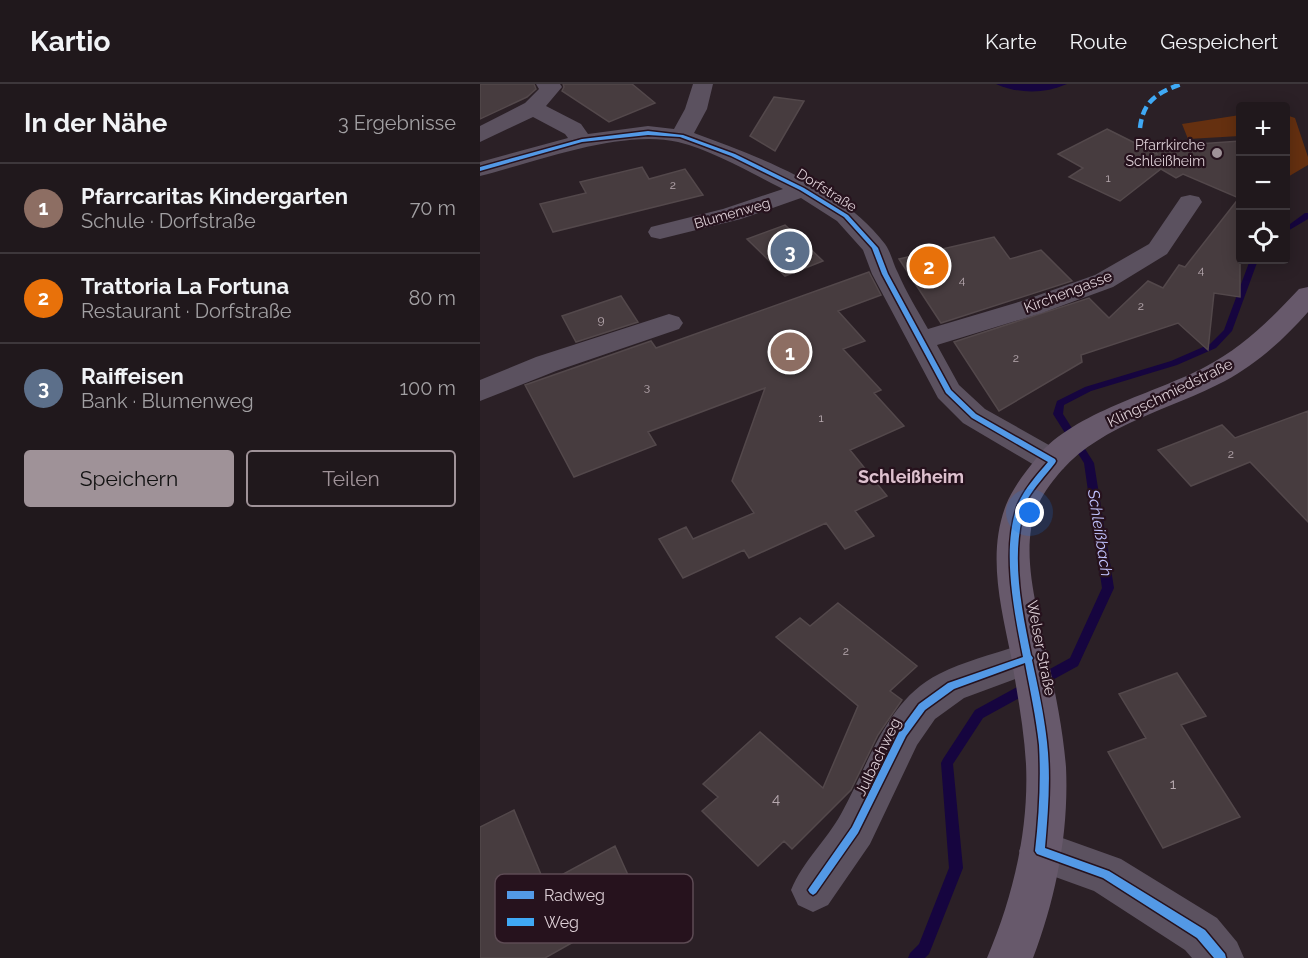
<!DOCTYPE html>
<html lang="de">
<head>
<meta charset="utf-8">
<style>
	body { margin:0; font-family:Raleway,sans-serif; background:#282125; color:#f1f3f6 }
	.controls { position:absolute; right:18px; top:18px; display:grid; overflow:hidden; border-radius:6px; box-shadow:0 3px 15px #0003 }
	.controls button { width:54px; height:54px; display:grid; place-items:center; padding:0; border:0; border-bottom:2px solid #3d373b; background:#20181c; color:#f1f3f6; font:30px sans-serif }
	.you { position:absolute; left:550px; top:429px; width:21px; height:21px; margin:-15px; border:4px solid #fff; border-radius:50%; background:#1a73e8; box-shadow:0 0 0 9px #1a73e833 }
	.badge { display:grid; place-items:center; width:39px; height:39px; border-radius:50%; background:#9f9298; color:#fff; font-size:20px; font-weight:700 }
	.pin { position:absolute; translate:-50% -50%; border:3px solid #fff; box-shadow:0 2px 6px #0006 }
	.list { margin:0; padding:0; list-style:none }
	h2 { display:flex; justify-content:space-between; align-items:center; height:78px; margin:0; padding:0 24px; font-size:26px }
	h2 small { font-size:20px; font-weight:400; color:#a2a0a3 }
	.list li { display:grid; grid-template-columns:39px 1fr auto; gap:18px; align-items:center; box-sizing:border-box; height:90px; padding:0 24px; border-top:2px solid #3d373b }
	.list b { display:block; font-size:22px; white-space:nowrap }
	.list p { margin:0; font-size:20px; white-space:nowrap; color:#a2a0a3 }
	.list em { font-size:20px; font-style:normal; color:#a2a0a3 }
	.actions { display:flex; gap:12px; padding:18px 24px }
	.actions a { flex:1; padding:14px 0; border:2px solid #9f9298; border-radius:6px; text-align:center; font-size:21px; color:#9f9298 }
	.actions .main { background:#9f9298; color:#111 }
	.icon { flex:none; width:33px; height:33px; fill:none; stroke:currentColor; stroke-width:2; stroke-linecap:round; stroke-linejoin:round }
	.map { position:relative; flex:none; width:828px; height:874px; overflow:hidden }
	header { display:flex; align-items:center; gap:36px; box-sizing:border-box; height:84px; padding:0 30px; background:#20181c; border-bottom:2px solid #3d373b }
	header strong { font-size:28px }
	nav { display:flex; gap:33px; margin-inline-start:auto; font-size:21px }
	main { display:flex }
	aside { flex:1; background:#20181c }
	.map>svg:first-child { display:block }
	.green { fill:#653010 }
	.water { fill:#16053f }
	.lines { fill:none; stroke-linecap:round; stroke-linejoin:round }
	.stream { fill:#16053f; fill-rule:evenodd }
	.building { fill:#473c3f; stroke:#53484b; stroke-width:1.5 }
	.minor { fill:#5b515f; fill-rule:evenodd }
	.major { fill:#67596b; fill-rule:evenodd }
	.quiet { stroke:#3fa9f5; stroke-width:4.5; stroke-dasharray:9 4.5; stroke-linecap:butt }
	.cycleway-casing { stroke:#26121d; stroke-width:3 }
	.cycleway { fill:#5399e6; fill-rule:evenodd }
	.poi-dot { fill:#9f9298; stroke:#26121d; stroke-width:2 }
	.labels { text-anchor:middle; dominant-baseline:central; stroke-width:4.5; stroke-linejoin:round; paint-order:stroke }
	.number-label { font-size:12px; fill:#b8aab0 }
	.far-poi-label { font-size:14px; fill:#ddcfd6; stroke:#26121d; text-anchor:end }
	.far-street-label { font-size:14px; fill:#ddcfd6; stroke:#26121d }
	.street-label { font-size:15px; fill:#ddcfd6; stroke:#26121d }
	.near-number-label { font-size:15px; fill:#b8aab0 }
	.water-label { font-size:16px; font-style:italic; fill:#c1c2fe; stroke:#26121d }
	.quarter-label { font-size:18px; font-weight:bold; fill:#dec1cf; stroke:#26121d }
	.key { fill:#26121d; stroke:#5d4b54; stroke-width:1.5 }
	.key-label { font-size:16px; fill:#ddcfd6 }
</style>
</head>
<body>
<header>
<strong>Kartio</strong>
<nav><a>Karte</a><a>Route</a><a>Gespeichert</a></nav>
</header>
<main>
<aside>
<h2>In der Nähe<small>3 Ergebnisse</small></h2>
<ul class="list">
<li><span class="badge" style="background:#8d6e63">1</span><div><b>Pfarrcaritas Kindergarten</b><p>Schule · Dorfstraße</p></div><em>70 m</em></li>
<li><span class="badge" style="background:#e8710a">2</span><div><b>Trattoria La Fortuna</b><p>Restaurant · Dorfstraße</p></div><em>80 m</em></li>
<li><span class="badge" style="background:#5c6f8a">3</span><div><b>Raiffeisen</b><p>Bank · Blumenweg</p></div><em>100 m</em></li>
</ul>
<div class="actions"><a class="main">Speichern</a><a>Teilen</a></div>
</aside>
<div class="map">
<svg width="828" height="874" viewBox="0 0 828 874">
	<rect width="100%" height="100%" fill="#2b2026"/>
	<path class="green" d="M760 31V52L708 55 702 40Z
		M806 31 815 34 828 73V81L806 94V76L810 72 806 62Z"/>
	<path class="water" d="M516 0H587C564 10 539 10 516 0Z"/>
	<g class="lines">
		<path class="stream" d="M825 129H828V135L806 148V143Z
			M770 176H778L752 247 736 264 697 281 611 307 584 321 583 330 614 379 634 504 598 582 503 634 473 680 483 784 449 870 445 874H428L430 869 439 860 469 784 461 679 463 675 495 626 590 574 622 504 604 379 573 330 577 317 605 303 691 277 730 260 744 246Z"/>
	</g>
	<path class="building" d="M0 0H54L56 5 47 13 0 35Z
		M83 0H152L175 19 129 38 82 7 84 3Z
		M294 13 324 17 295 67 270 52Z
		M627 45 677 70 675 63 760 57V213L734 209 728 266 698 239 601 271 602 278 519 327 474 258 609 214 629 234 668 197 683 204 699 181 705 183 759 114 703 90 696 94 681 85 640 117 589 93 603 84 578 70Z
		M162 83 169 95 205 85 223 111 73 148 60 120 106 109 100 98Z
		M305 141 343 177 305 192 267 155Z
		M514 153 530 175 561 166 592 197 461 239 419 175Z
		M389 188 401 211 358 227 385 257 363 265 401 306 394 309 424 342 370 366 407 412 375 427 394 452 365 465 346 439 269 474 264 466 203 494 179 455 206 443 213 455 274 429 252 397 285 304 168 348 176 361 94 393 45 301 171 257 176 264Z
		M141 212 158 238 96 258 82 232Z
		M828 327V438L770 378 711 402 678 366 742 341 755 354Z
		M358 519 437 582 410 607 422 616 398 651 371 706 312 765 304 757 278 782 222 727 238 713 223 700 280 648 343 704 378 622 296 553 320 534 330 542Z
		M697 589 726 632 701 641 760 733 683 764 628 668 666 654 639 610Z
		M34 726 65 800 135 762 161 820 65 874H0V743Z"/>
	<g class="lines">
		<path class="minor" d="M56 0H80L82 3 66 22 101 40 108 50 168 42 194 45 205 25 213 0H233L227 25 214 49C279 73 362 103 405 160 411 168 413 180 418 189 426 208 438 227 448 245L542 217 615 191 669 160 701 113 710 111 719 113 722 118 687 170 633 203 562 229 457 261 479 301 505 325 583 369 588 377 583 385 572 388 561 385 483 339 458 314 392 190 383 166 357 137 321 114 261 135 180 155 171 153 168 148 171 143 243 125 303 105C269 88 234 67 198 58 141 45 56 78 0 92V78L88 54 85 50 53 33 0 58V42L45 19 59 5Z
			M189 230 199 233 203 239 199 245 76 287 0 317V296L56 273Z
			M549 558 562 563 567 574 562 585 484 614 455 635 437 661 390 760 348 821 333 828 318 821 311 806C323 777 346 757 361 730 388 682 406 616 459 590 487 576 519 569 549 558Z
			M560 746 641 775 737 834 757 858 764 874H712L705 866 614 807 545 782 539 767 545 752Z"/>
		<path class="major" d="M828 203V228C804 255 777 280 745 297 692 325 623 340 582 386 574 395 564 408 559 419 537 464 559 530 568 576 576 611 583 647 586 683 589 748 576 814 553 874H507C533 813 549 746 546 680 544 644 537 608 531 572 521 523 507 470 526 421 533 403 547 386 558 372 594 328 676 309 725 283 762 264 791 235 819 205Z"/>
		<path class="quiet" d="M660 44C663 17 677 9 701 0"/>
		<g class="cycleway-casing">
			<path id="cycleway" d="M168 47 203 51 255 70 324 104 368 131 398 164 408 190 471 306 496 330 575 375 576 377 575 379C566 391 554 403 547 416 544 422 543 428 542 434 532 479 542 527 551 571L553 574 552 576C558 603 564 630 567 658 571 693 568 729 565 764L629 787 725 846 745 870 746 874H734L717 854 623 794 557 770 555 767C559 732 561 696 559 661 556 633 550 606 545 579L474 605 445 626 426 652 378 749 336 809 333 811 330 809 328 806 330 803 372 743 420 646 439 620 468 599 543 573C534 527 521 464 538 420 545 404 557 391 568 378L492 334 466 309 402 190 392 164 364 133 320 106 251 72 200 53 168 51 102 58 0 87V83L102 55Z"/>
		</g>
		<use href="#cycleway" class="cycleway"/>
	</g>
	<circle class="poi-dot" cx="737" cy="69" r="6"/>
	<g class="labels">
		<g class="number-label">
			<text x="628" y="94">1</text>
			<text x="193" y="101">2</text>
			<text x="721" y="186">4</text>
			<text x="482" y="196">4</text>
			<text x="661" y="222">2</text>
			<text x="121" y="236">9</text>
			<text x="536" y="274">2</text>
			<text x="167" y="303">3</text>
			<text x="341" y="334">1</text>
			<text x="751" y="370">2</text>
			<text x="366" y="567">2</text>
		</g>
		<g class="far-poi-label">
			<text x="725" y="61">Pfarrkirche<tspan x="725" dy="16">Schleißheim</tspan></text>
		</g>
		<g class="far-street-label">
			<text transform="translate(347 106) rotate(32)">Dorfstraße</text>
			<text transform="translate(252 129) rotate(-16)">Blumenweg</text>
		</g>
		<g class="street-label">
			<text transform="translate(588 208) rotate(-21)">Kirchengasse</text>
			<text transform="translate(690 309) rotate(-26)">Klingschmiedstraße</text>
			<text transform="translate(561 564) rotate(79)">Welser Straße</text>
			<text transform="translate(398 673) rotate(-64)">Julbachweg</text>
		</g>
		<g class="near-number-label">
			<text x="693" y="700">1</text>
			<text x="296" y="715">4</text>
		</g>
		<g class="water-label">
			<text transform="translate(620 449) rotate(81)">Schleißbach</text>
		</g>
		<g class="quarter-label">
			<text x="431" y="392">Schleißheim</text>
		</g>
	</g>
	<rect x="15" y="790" width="198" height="69" rx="9" class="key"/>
	<rect x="27" y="807" width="27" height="8" fill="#5399e6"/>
	<rect x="27" y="834" width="27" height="8" fill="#3fa9f5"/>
	<g class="key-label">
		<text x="64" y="817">Radweg</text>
		<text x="64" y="844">Weg</text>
	</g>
</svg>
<div class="controls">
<button>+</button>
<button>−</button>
<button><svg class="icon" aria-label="locate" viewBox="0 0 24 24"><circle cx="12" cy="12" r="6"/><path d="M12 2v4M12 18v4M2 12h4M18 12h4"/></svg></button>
</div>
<div class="you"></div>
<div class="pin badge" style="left:310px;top:268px;background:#8d6e63">1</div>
<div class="pin badge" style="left:449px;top:182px;background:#e8710a">2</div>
<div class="pin badge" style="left:310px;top:167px;background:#5c6f8a">3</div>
</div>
</main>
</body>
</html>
